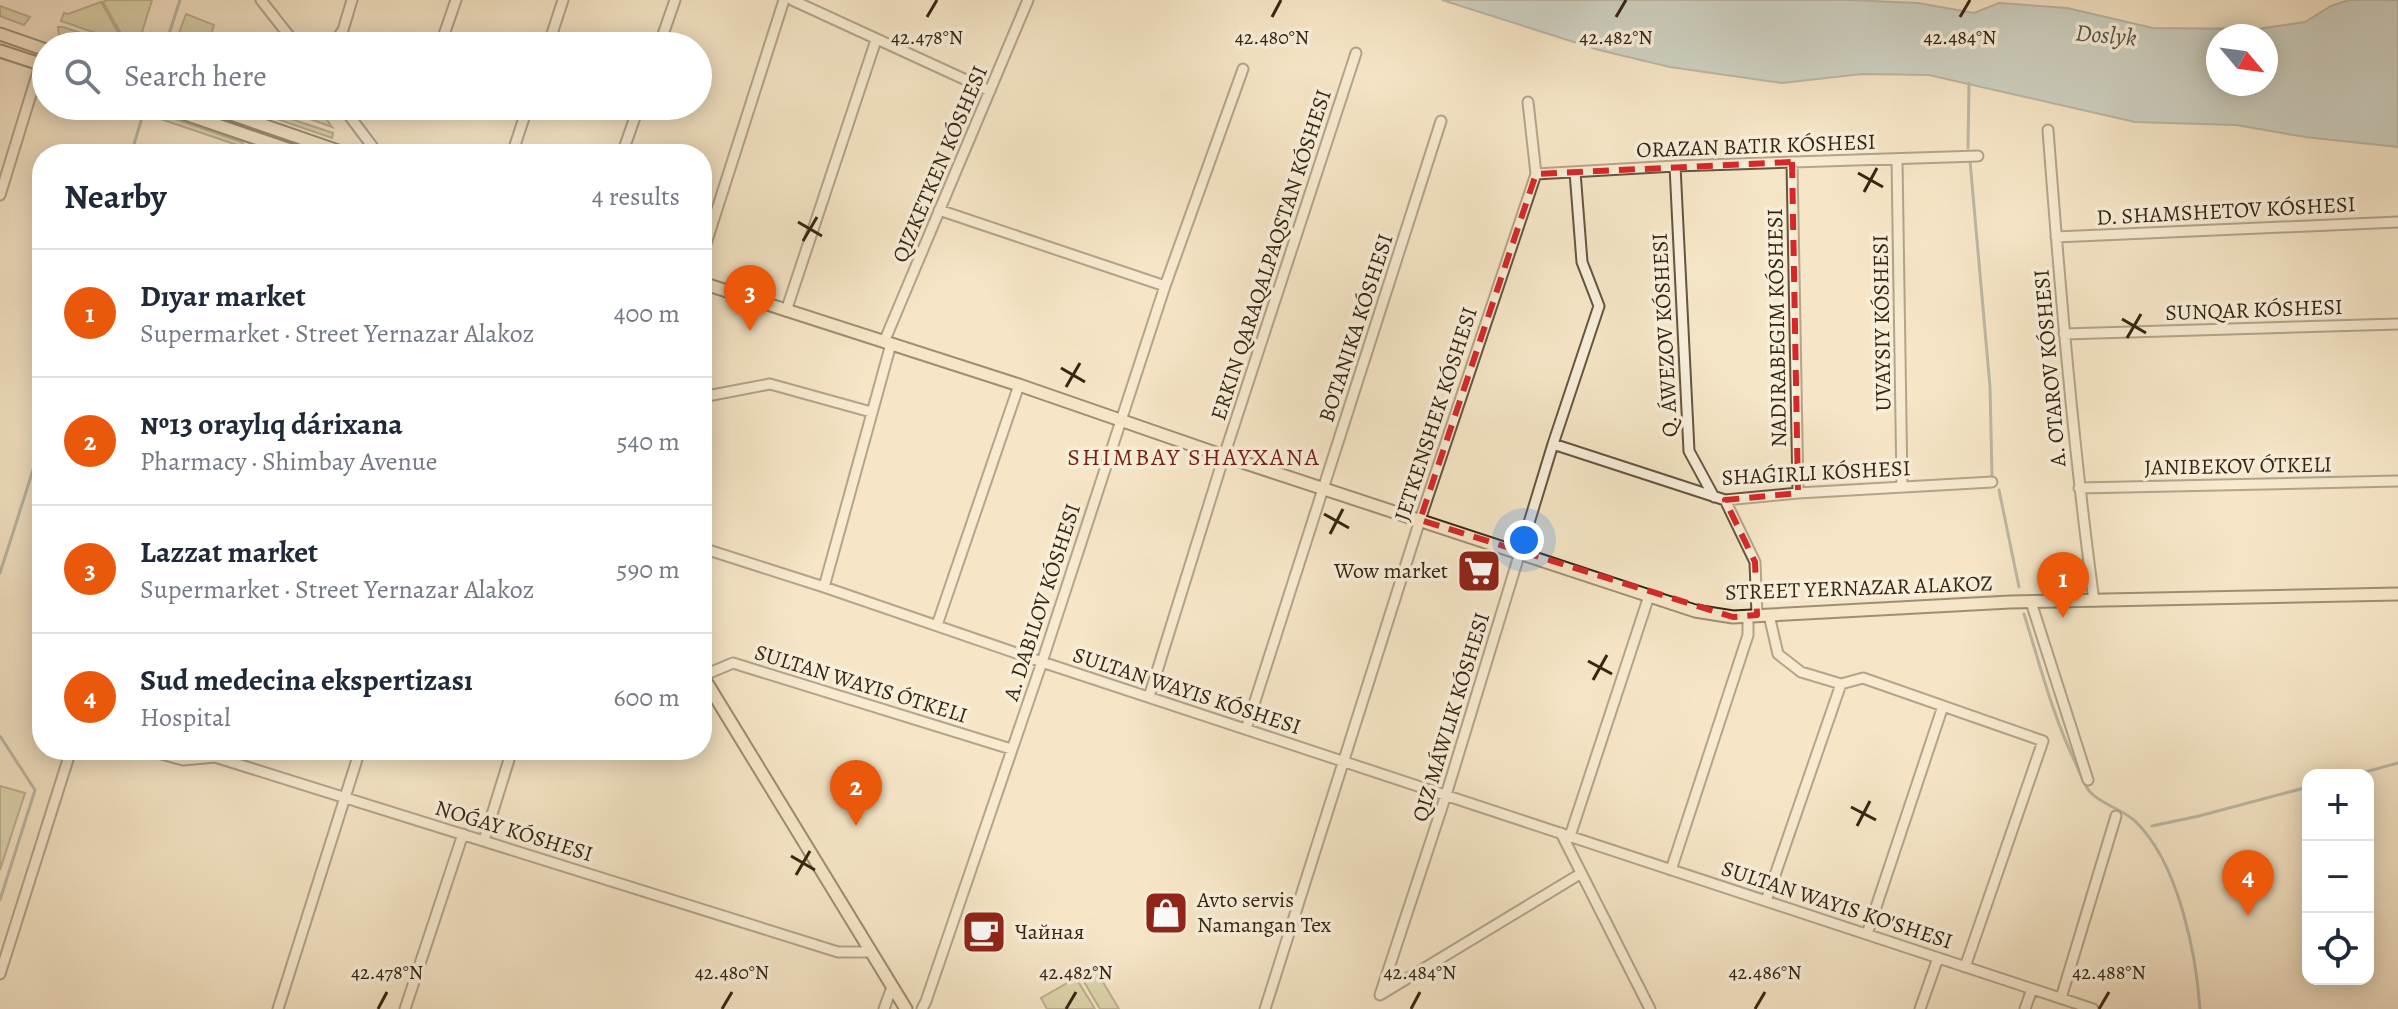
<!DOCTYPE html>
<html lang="en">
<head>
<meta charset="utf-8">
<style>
	body { margin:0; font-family:Alegreya,serif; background:#f2f2f3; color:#1f2937 }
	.controls { position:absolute; right:24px; bottom:24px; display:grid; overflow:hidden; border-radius:16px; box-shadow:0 4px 20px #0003 }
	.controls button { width:72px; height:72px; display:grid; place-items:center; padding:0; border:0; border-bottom:2px solid #e0e1e3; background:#fff; color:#1f2937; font:40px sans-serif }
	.compass { position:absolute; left:2206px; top:24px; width:72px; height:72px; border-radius:50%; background:#fff; box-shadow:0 4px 20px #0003; rotate:119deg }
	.you { position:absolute; left:1524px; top:540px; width:28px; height:28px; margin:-20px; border:6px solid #fff; border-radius:50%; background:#1a73e8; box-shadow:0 0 0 12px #1a73e833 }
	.badge { display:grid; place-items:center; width:52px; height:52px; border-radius:50%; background:#ea580c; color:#fff; font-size:26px; font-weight:700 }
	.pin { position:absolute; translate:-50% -66px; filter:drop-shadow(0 2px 4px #0008) }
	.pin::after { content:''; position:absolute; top:42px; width:28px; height:24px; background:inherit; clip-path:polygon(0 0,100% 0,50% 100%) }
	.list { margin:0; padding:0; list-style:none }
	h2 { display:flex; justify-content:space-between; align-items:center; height:104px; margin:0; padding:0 32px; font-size:34px }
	h2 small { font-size:26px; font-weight:400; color:#747a83 }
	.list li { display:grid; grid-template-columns:52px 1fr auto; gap:24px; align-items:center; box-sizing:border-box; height:128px; padding:0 32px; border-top:2px solid #e0e1e3 }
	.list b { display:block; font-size:30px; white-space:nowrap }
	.list p { margin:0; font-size:26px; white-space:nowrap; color:#747a83 }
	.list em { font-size:26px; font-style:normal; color:#747a83 }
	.icon { flex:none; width:44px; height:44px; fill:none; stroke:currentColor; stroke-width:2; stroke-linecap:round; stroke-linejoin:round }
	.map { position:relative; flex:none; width:2398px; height:1009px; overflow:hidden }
	.search { position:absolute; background:#fff; box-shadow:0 4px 20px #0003; left:32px; top:32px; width:680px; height:88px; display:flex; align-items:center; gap:20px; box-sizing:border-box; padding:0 28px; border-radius:44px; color:#747a83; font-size:30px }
	.panel { position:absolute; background:#fff; box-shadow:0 4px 20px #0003; left:32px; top:144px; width:680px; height:616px; border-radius:32px }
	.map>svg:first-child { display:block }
	.green { fill:#c2c391; stroke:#7c7452; stroke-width:2 }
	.water { fill:#a1bdc0; stroke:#76807a; stroke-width:2; fill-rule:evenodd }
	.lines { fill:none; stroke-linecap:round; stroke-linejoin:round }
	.stream { stroke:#76807a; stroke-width:3 }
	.minor-casing { stroke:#65553f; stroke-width:13 }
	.major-casing { stroke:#352512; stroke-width:15 }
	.minor { stroke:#f8efdb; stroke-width:9 }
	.major { stroke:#f5e6c7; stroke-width:11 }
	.marked { fill:none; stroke:#d62828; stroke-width:6; stroke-dasharray:16 10; stroke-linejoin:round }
	.ticks { fill:none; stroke:#352512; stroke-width:3 }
	.labels { text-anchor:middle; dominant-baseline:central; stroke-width:7; stroke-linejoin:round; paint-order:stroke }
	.street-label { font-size:22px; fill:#352512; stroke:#f8efdb }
	.poi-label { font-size:22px; fill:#352512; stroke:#f8efdb; text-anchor:start }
	.water-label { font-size:24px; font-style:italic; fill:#555346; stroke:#f8efdb }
	.neighbourhood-label { font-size:24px; letter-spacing:2px; fill:#7a1f14; stroke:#f8efdb }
	.ticks-label { font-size:20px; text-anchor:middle; fill:#352512; stroke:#f8efdb; stroke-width:7; stroke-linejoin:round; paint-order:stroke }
</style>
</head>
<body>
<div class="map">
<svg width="2398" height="1009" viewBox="0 0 2398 1009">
	<rect width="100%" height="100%" fill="#f5e6c7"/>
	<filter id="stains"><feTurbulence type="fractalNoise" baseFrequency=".0025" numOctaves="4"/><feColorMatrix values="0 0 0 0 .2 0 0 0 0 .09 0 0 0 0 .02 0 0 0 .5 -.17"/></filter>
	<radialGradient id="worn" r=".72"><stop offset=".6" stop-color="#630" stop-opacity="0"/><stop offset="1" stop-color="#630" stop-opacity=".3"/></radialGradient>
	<path class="green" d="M107 0H152L138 45 127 44 103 2Z
		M101 2 124 43 61 21 64 13 68 14Z
		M0 6 30 17 24 25 0 16Z
		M186 14 214 25 207 46H174Z
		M58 27H63L119 46H91L59 35Z
		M122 106H138L241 142 249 149Z
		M239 106H252L333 133 332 138Z
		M283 106H317L332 127 282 109Z
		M0 786 25 793 0 870Z
		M1094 967 1119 1009H1100L1080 975Z
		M1076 978 1095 1009H1047L1041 998Z"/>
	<path class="water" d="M1442 0H1851L1918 3 1974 13 1999 3 2067 8 2153 28 2258 29 2305 22 2331 6 2349 0H2398V147L2305 137 2236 125 2135 122 1929 75 1862 74 1782 83 1670 67 1599 50ZM2218 36H2266V84H2218Z"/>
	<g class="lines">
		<path class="stream" d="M165 46 180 0
			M1968 148 1969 83
			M131 154 141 121
			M1970 161 1990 387 1992 476
			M1999 490 2019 587
			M0 573 42 442
			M2024 614C2040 665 2053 717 2076 764 2080 773 2084 785 2090 792 2102 805 2123 809 2136 822 2178 863 2196 952 2200 1009
			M0 736 35 790 0 900
			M2354 775 2398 763
			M2152 826 2199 816 2308 787"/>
		<g class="minor-casing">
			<path id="minor" d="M261 0 297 46
				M792 0 990 91
				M332 46 343 30 352 0
				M440 46 456 0
				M548 46 563 0
				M659 46 675 0
				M342 106 378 154
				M2048 130C2060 288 2073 445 2094 601
				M258 154 262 140
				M512 154 528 106
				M622 154 639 106
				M1897 159 1902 487
				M1792 162 1798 493
				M1675 166 1689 451 1714 497
				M1536 174 1675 166 1978 156
				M0 195 40 65
				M939 210 1165 286
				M2056 237 2398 222
				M702 256 784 0
				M786 311 876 40
				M2064 334 2398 324
				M884 342 1028 0
				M702 397 770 384 871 412
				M1553 444 1725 500 1798 493 1992 482
				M2079 488 2398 481
				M1725 500 1755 562 1757 615
				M702 548 824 587 1042 662 2093 1009
				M824 587 891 344
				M2031 602 2088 780
				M1769 615 1778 654 1801 672 1841 684 1863 678 2043 741 1965 967
				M937 625 1019 385
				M702 676 733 663 1011 749
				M1149 697 1224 456 1356 53
				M1246 729 1441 121
				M147 750 183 760 215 757 838 952H871
				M1561 833 1650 1009
				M1570 836 1649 596
				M484 840 512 750
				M1671 870 1748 635V616
				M1766 901 1841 684
				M1867 934 1943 706
				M0 974 71 750
				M1380 995 1446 795 1553 444 1599 306 1582 262 1575 172
				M1380 995 1580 874
				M2061 998 2116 816
				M278 1009 360 750
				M405 1009 463 834
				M884 1009 892 987
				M922 1009 926 1001 1042 662 1165 286 1243 69
				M1265 1009 1420 520 1536 174 1528 102
				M1920 1009 1938 958
				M2025 1009 2032 989"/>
		</g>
		<g class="major-casing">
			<path id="major" d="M0 34 46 50
				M0 51 46 66
				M162 106 302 154
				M208 106 347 154
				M702 283 1019 385 1224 456 1695 611 1733 617 2010 602 2398 594
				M702 675 906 1009"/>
		</g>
		<use href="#minor" class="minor"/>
		<use href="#major" class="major"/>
	</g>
	<path d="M0 0H2398V1009H0ZM1792 162 1798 493 1725 500 1755 562 1757 615 1733 617 1420 520 1536 174Z" fill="#f5e6c7" fill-opacity=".55" fill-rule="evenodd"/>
	<path class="marked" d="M1792 162 1798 493 1725 500 1755 562 1757 615 1733 617 1420 520 1536 174Z"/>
	<path class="ticks" d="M927 17 937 0M1272 17 1281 0M1616 17 1626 0M1960 17 1970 0M1858 173 1883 187M1864 192 1877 168M798 222 822 236M803 241 817 217M2122 319 2146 333M2127 338 2141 314M1061 368 1085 382M1066 387 1080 363M1324 514 1349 528M1330 534 1343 509M1588 661 1612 674M1593 680 1607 655M1851 807 1876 820M1857 826 1870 801M791 856 815 870M796 875 810 851M378 1009 387 992M722 1009 732 992M1066 1009 1076 992M1411 1009 1420 992M1755 1009 1765 992M2099 1009 2109 992"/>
	<defs>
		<g id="supermarket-square" transform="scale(2.3)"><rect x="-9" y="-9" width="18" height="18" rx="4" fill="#8f2418" stroke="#f8efdb"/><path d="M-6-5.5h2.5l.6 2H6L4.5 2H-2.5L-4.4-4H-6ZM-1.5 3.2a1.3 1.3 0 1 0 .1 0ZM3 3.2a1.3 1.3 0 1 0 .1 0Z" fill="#fff"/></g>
		<g id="shop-square" transform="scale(2.3)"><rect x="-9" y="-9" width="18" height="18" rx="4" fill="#8f2418" stroke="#f8efdb"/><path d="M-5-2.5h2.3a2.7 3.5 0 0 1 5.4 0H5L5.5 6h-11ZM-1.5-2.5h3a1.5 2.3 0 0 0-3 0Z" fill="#fff"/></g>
		<g id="cafe-square" transform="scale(2.3)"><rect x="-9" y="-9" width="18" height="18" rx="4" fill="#8f2418" stroke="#f8efdb"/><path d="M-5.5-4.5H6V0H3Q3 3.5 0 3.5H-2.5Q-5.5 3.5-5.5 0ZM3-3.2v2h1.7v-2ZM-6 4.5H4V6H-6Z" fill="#fff"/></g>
	</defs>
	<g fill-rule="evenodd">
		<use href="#supermarket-square" x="1479" y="571"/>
		<use href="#shop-square" x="1166" y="913"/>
		<use href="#cafe-square" x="984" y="932"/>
	</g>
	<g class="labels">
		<g class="street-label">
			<text transform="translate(1756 146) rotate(-2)">ORAZAN BATIR KÓSHESI</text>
			<text transform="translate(940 164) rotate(-67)">QIZKETKEN KÓSHESI</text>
			<text transform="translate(2226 211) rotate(-3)">D. SHAMSHETOV KÓSHESI</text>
			<text transform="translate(1271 255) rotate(-72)">ERKIN QARAQALPAQSTAN KÓSHESI</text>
			<text transform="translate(2254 310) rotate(-2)">SUNQAR KÓSHESI</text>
			<text transform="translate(1882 323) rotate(-91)">UVAYSIY KÓSHESI</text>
			<text transform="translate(1356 328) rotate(-72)">BOTANIKA KÓSHESI</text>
			<text transform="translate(1777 328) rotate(-91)">NADIRABEGIM KÓSHESI</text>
			<text transform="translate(1665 335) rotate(-93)">Q. ÁWEZOV KÓSHESI</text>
			<text transform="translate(2050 368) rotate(-95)">A. OTAROV KÓSHESI</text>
			<text transform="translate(1436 414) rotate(-72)">JETKENSHEK KÓSHESI</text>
			<text transform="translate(2238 466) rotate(-1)">JANIBEKOV ÓTKELI</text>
			<text transform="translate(1816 473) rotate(-3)">SHAǴIRLI KÓSHESI</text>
			<text transform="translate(1859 588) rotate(-2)">STREET YERNAZAR ALAKOZ</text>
			<text transform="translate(1042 602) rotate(-72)">A. DABILOV KÓSHESI</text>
			<text transform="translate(861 684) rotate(17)">SULTAN WAYIS ÓTKELI</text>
			<text transform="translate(1187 691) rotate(18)">SULTAN WAYIS KÓSHESI</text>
			<text transform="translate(1451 717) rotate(-73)">QIZ MÁWLIK KÓSHESI</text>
			<text transform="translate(514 831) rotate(17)">NOǴAY KÓSHESI</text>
			<text transform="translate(1837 905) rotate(18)">SULTAN WAYIS KO'SHESI</text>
		</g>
		<g class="poi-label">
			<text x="1448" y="571" text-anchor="end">Wow market</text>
			<text x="1197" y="900">Avto servis<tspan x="1197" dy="25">Namangan Tex</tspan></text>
			<text x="1015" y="932">Чайная</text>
		</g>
		<g class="water-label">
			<text transform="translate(2106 35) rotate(5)">Doslyk</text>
		</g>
		<g class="neighbourhood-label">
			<text x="1194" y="457">SHIMBAY SHAYXANA</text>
		</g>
	</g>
	<g class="ticks-label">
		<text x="927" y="44">42.478°N</text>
		<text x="1272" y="44">42.480°N</text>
		<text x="1616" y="44">42.482°N</text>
		<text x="1960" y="44">42.484°N</text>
		<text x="387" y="979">42.478°N</text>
		<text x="732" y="979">42.480°N</text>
		<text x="1076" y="979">42.482°N</text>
		<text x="1420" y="979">42.484°N</text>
		<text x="1765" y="979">42.486°N</text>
		<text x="2109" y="979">42.488°N</text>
	</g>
	<rect width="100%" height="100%" filter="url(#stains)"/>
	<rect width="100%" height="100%" fill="url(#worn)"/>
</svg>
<div class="controls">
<button>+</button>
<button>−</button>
<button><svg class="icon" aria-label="locate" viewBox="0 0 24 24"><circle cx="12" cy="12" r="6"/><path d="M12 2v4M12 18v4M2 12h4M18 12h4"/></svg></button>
</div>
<svg class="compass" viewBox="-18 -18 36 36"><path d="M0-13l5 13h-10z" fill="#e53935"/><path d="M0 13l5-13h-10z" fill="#747a83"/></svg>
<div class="you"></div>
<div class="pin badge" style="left:2063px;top:618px">1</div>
<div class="pin badge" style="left:856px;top:826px">2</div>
<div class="pin badge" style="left:750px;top:331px">3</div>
<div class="pin badge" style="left:2248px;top:916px">4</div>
<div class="search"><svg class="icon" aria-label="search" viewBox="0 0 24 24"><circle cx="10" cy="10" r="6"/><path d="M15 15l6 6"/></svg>Search here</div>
<section class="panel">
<h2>Nearby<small>4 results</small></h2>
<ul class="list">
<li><span class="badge">1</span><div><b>Dıyar market</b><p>Supermarket · Street Yernazar Alakoz</p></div><em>400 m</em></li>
<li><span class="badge">2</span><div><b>№13 oraylıq dárixana</b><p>Pharmacy · Shimbay Avenue</p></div><em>540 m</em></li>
<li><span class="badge">3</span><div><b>Lazzat market</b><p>Supermarket · Street Yernazar Alakoz</p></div><em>590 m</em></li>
<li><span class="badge">4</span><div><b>Sud medecina ekspertizası</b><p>Hospital</p></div><em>600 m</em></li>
</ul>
</section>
</div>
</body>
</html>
